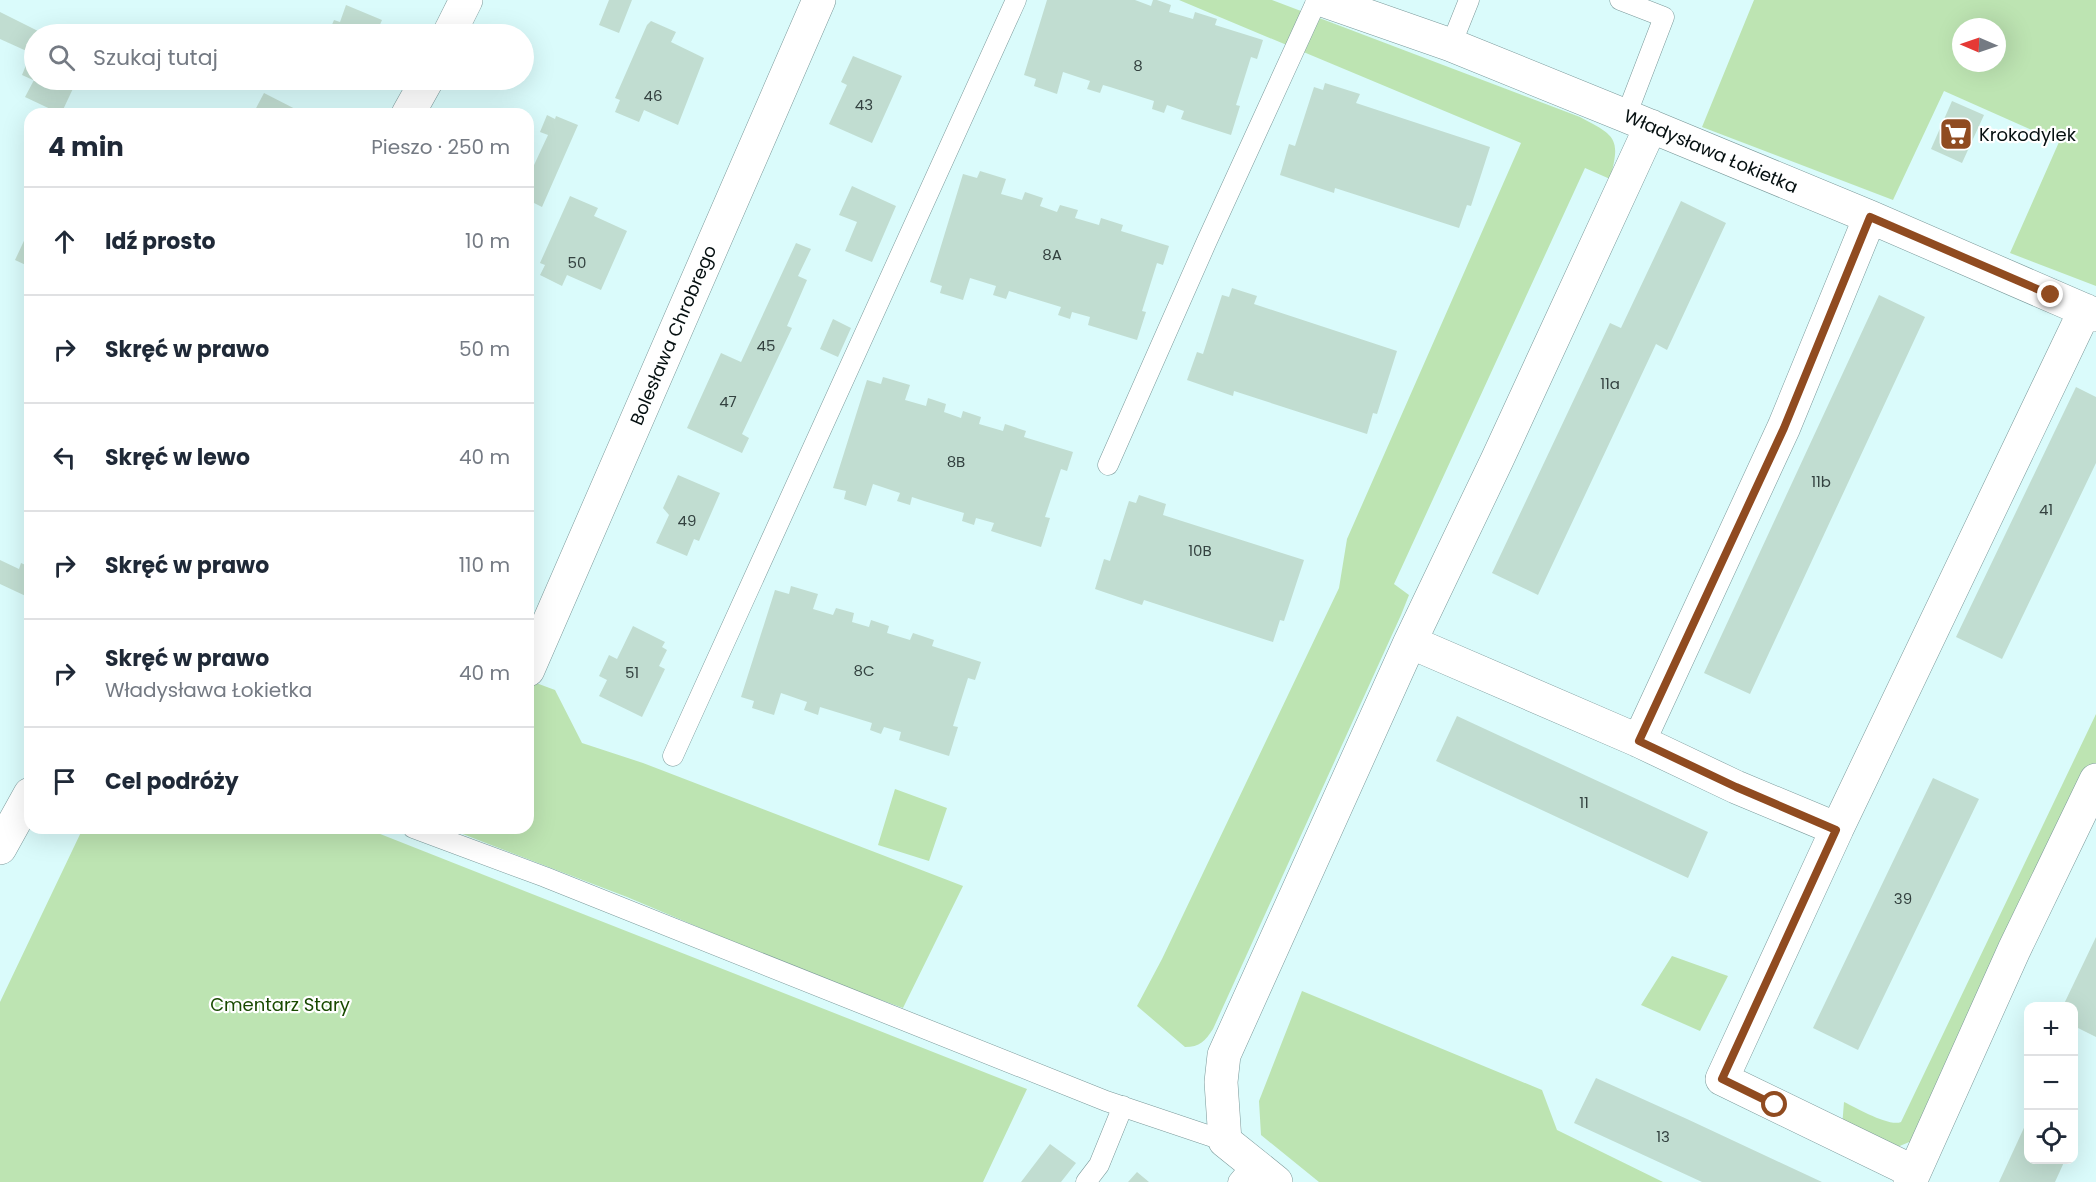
<!DOCTYPE html>
<html lang="pl">
<head>
<meta charset="utf-8">
<style>
	body { margin:0; font-family:Poppins,sans-serif; background:#f2f2f3; color:#1f2937 }
	.controls { position:absolute; right:18px; bottom:18px; display:grid; overflow:hidden; border-radius:12px; box-shadow:0 6px 24px #0002 }
	.controls button { width:54px; height:54px; display:grid; place-items:center; padding:0; border:0; border-bottom:2px solid #e0e1e3; background:#fff; color:#1f2937; font:30px sans-serif }
	.compass { position:absolute; left:1952px; top:18px; width:54px; height:54px; border-radius:50%; background:#fff; box-shadow:0 6px 24px #0002; rotate:272deg }
	.stop { position:absolute; width:18px; height:18px; margin:-14px; border:4px solid #904b20; border-radius:50%; background:#fff }
	.stop.end { background:#904b20; border-color:#fff; box-shadow:0 2px 6px #0008 }
	.list { margin:0; padding:0; list-style:none }
	h2 { display:flex; justify-content:space-between; align-items:center; height:78px; margin:0; padding:0 24px; font-size:26px }
	h2 small { font-size:20px; font-weight:400; color:#747a83 }
	.list li { display:grid; grid-template-columns:39px 1fr auto; gap:18px; align-items:center; box-sizing:border-box; height:108px; padding:0 24px; border-top:2px solid #e0e1e3 }
	.list b { display:block; font-size:22px; white-space:nowrap }
	.list p { margin:0; font-size:20px; white-space:nowrap; color:#747a83 }
	.list em { font-size:20px; font-style:normal; color:#747a83 }
	.icon { flex:none; width:33px; height:33px; fill:none; stroke:currentColor; stroke-width:2; stroke-linecap:round; stroke-linejoin:round }
	.map { position:relative; flex:none; width:2096px; height:1182px; overflow:hidden }
	.search { position:absolute; background:#fff; box-shadow:0 6px 24px #0002; left:24px; top:24px; width:510px; height:66px; display:flex; align-items:center; gap:15px; box-sizing:border-box; padding:0 21px; border-radius:33px; color:#747a83; font-size:22px }
	.panel { position:absolute; background:#fff; box-shadow:0 6px 24px #0002; left:24px; top:108px; width:510px; height:726px; border-radius:18px }
	.map>svg:first-child { display:block }
	.green { fill:#bde4b2; fill-rule:evenodd }
	.building { fill:#c1ddd1 }
	.lines { fill:none; stroke-linecap:round; stroke-linejoin:round }
	.service-casing { stroke:#7b999a; stroke-width:21 }
	.minor-casing { stroke:#7b999a; stroke-width:34 }
	.tertiary-casing { stroke:#7b999a; stroke-width:34 }
	.service { stroke:#fff; stroke-width:20 }
	.minor { stroke:#fff; stroke-width:33 }
	.tertiary { stroke:#fff; stroke-width:33 }
	.route { stroke:#904b20; stroke-width:8 }
	.labels { text-anchor:middle; dominant-baseline:central; stroke-width:4.5; stroke-linejoin:round; paint-order:stroke }
	.number-label { font-size:15px; fill:#344240 }
	.poi-label { font-size:18px; fill:#050f10; stroke:#fff; text-anchor:start }
	.street-label { font-size:18px; fill:#050f10; stroke:#fff }
	.park-label { font-size:18px; fill:#194a01; stroke:#fff }
</style>
</head>
<body>
<div class="map">
<svg width="2096" height="1182" viewBox="0 0 2096 1182">
	<rect width="100%" height="100%" fill="#dafbfb"/>
	<path class="green" d="M1179 0H1272L1580 117C1616 136 1621 138 1610 179L1585 168 1394 584 1409 595 1401 615 1213 1029C1205 1041 1200 1047 1185 1047L1137 1006 1162 959 1339 588 1347 539 1521 143Z
		M1754 0H2096V286L2010 253 2059 142 1944 91 1893 200 1702 127ZM1961 27H1997V63H1961Z
		M528 680 555 690 582 743 643 763 963 886 903 1008 807 973 627 897 447 828H528Z
		M2096 714V764L1914 1140 1895 1148 1842 1127 1844 1102C1857 1108 1889 1127 1901 1122Z
		M895 789 947 808 929 861 878 845Z
		M83 828H365L1027 1089 983 1182H0V1002Z
		M1672 956 1728 976 1700 1031 1641 1005Z
		M1302 991 1542 1090 1557 1130 1663 1182H1319L1261 1135 1259 1101Z"/>
	<path class="building" d="M609 0H632L619 33 599 25Z
		M1047 0H1135L1151 6 1153 0H1157L1171 5 1169 12 1193 19 1195 12 1217 19 1215 25 1263 40 1257 59 1251 57 1236 105 1240 106 1231 135 1181 119 1184 111 1167 105 1164 113 1152 109 1154 101 1110 87 1103 85 1100 93 1087 89 1090 81 1063 72 1057 94 1034 86 1036 79 1024 75Z
		M346 5 382 20 376 34H328L334 20 340 22Z
		M0 12 44 34H34V77L33 80 22 75 31 53 0 39Z
		M651 21 676 32 671 42 704 58 678 125 644 110 639 122 615 112 620 100 615 98 647 25Z
		M853 56 902 76 872 143 829 124 847 85 841 82Z
		M34 80H77L61 114 25 97Z
		M1325 83 1360 94 1356 103 1490 147 1471 206 1467 205 1459 228 1335 188 1334 193 1280 175 1289 144 1295 146 1314 87 1323 90Z
		M264 93 305 114H253Z
		M1952 101 1984 115 1962 163 1931 149Z
		M547 115 555 119 556 116 578 125 542 207 528 200V178L548 135 540 132Z
		M980 171 1006 179 1001 194 1022 200 1025 192 1043 198 1040 206 1057 212 1060 205 1078 210 1075 218 1099 225 1101 218 1123 225 1121 231 1169 246 1163 265 1157 263 1142 311 1146 312 1137 340 1088 325 1090 317 1072 312 1070 319 1058 315 1061 307 1009 291 1006 299 993 295 996 286 970 278 963 300 940 293 942 286 930 282 963 174 977 178Z
		M852 186 896 206 872 262 845 251 857 222 839 215Z
		M570 196 598 208 594 216 627 231 601 290 567 275 562 286 540 275 545 265 540 263Z
		M1681 201 1726 223 1667 350 1656 344 1538 595 1492 573 1610 323 1621 328Z
		M30 228V267L15 260Z
		M796 243 811 249 798 276 807 280 787 326 792 328 742 434 749 438 742 453 687 428 721 353 741 362Z
		M1232 288 1257 296 1254 304 1397 351 1377 414 1373 413 1367 434 1234 391 1233 396 1187 380 1197 352 1203 354 1222 295 1229 297Z
		M1879 295 1925 317 1750 694 1704 673Z
		M833 319 851 328 838 357 820 349Z
		M883 377 910 385 905 400 926 406 928 398 946 404 944 412 961 418 963 411 981 417 979 424 1003 431 1005 424 1026 431 1024 437 1073 452 1067 471 1061 469 1045 517 1050 518 1041 547 991 531 994 523 976 518 974 525 962 521 964 513 924 501 912 497 910 505 897 501 900 493 873 484 866 506 844 499 846 491 833 488 867 380 881 384Z
		M2076 387 2096 397V463L2002 659 1956 637Z
		M678 475 720 493 699 541 694 539 687 556 656 543 669 515 663 508Z
		M1139 495 1166 504 1163 515 1304 560 1284 621 1280 620 1273 642 1144 600 1142 605 1095 589 1104 559 1110 561 1129 501 1136 503Z
		M0 560 19 569 21 563 30 567V598L0 584Z
		M791 586 818 594 813 609 833 615 836 608 854 613 852 622 869 627 871 620 889 626 887 633 910 640 913 633 934 640 932 646 981 662 975 680 968 678 953 726 958 727 949 756 899 740 901 732 884 727 881 734 870 730 872 723 820 707 818 715 804 710 807 702 781 693 774 715 752 708 754 701 741 697 775 590 789 594Z
		M633 626 665 642 662 647 667 650 659 666 665 669 642 717 599 696 607 680 599 676 609 655 617 659Z
		M1457 716 1708 832 1688 878 1436 761Z
		M1933 778 1979 799 1858 1050 1813 1028Z
		M2096 937V1037L2074 1026V1006H2063Z
		M1596 1078 1687 1119 1822 1182H1702L1574 1123Z
		M2028 1119V1160H2065L2055 1182H1999Z
		M1050 1144 1076 1163 1061 1182H1021Z
		M1137 1172 1149 1182H1128Z"/>
	<g class="lines">
		<g class="service-casing">
			<path id="service" d="M1620 0 1664 17 1626 116
				M1451 45 1469 0
				M1108 465 1206 243 1317 0
				M673 756 1016 0
				M413 828 545 877 1106 1101 1225 1141
				M1086 1182 1099 1165 1123 1106
				M1238 1182 1253 1164"/>
		</g>
		<g class="minor-casing">
			<path id="minor" d="M1322 0 1451 45 1626 116 1870 217 2096 315
				M1410 642 1637 740 1736 787 1837 829 2085 310
				M528 670 819 0
				M1639 741 1784 427 1870 217
				M1837 829 1722 1079 1914 1172
				M1276 1182 1225 1141 1221 1082 1224 1055 1410 642 1497 460 1651 126
				M1910 1182 2014 950 2096 780"/>
		</g>
		<g class="tertiary-casing">
			<path id="tertiary" d="M449 34 466 0
				M408 114 427 80
				M0 848 30 794"/>
		</g>
		<use href="#service" class="service"/>
		<use href="#minor" class="minor"/>
		<use href="#tertiary" class="tertiary"/>
	</g>
	<g class="lines">
		<path class="route" d="M1775 1105 1722 1079 1836 830 1736 787 1639 741 1784 428 1870 217 2051 295"/>
	</g>
	<defs>
		<g id="supermarket-square" transform="scale(1.725)"><rect x="-9" y="-9" width="18" height="18" rx="4" fill="#904b20" stroke="#fff"/><path d="M-6-5.5h2.5l.6 2H6L4.5 2H-2.5L-4.4-4H-6ZM-1.5 3.2a1.3 1.3 0 1 0 .1 0ZM3 3.2a1.3 1.3 0 1 0 .1 0Z" fill="#fff"/></g>
	</defs>
	<g fill-rule="evenodd">
		<use href="#supermarket-square" x="1956" y="134"/>
	</g>
	<g class="labels">
		<g class="number-label">
			<text x="1138" y="65">8</text>
			<text x="653" y="95">46</text>
			<text x="864" y="104">43</text>
			<text x="1052" y="254">8A</text>
			<text x="577" y="262">50</text>
			<text x="766" y="345">45</text>
			<text x="1610" y="383">11a</text>
			<text x="728" y="401">47</text>
			<text x="956" y="461">8B</text>
			<text x="1821" y="481">11b</text>
			<text x="2046" y="509">41</text>
			<text x="687" y="520">49</text>
			<text x="1200" y="550">10B</text>
			<text x="864" y="670">8C</text>
			<text x="632" y="672">51</text>
			<text x="1584" y="802">11</text>
			<text x="1903" y="898">39</text>
			<text x="1663" y="1136">13</text>
		</g>
		<g class="poi-label">
			<text x="1979" y="134">Krokodylek</text>
		</g>
		<g class="street-label">
			<text transform="translate(1711 151) rotate(23)">Władysława Łokietka</text>
			<text transform="translate(673 335) rotate(-67)">Bolesława Chrobrego</text>
		</g>
		<g class="park-label">
			<text x="280" y="1004">Cmentarz Stary</text>
		</g>
	</g>
</svg>
<div class="controls">
<button>+</button>
<button>−</button>
<button><svg class="icon" aria-label="locate" viewBox="0 0 24 24"><circle cx="12" cy="12" r="6"/><path d="M12 2v4M12 18v4M2 12h4M18 12h4"/></svg></button>
</div>
<svg class="compass" viewBox="-18 -18 36 36"><path d="M0-13l5 13h-10z" fill="#e53935"/><path d="M0 13l5-13h-10z" fill="#747a83"/></svg>
<div class="stop" style="left:1775px;top:1105px"></div>
<div class="stop end" style="left:2051px;top:295px"></div>
<div class="search"><svg class="icon" aria-label="search" viewBox="0 0 24 24"><circle cx="10" cy="10" r="6"/><path d="M15 15l6 6"/></svg>Szukaj tutaj</div>
<section class="panel">
<h2>4 min<small>Pieszo · 250 m</small></h2>
<ul class="list">
<li><svg class="icon" aria-label="ahead" viewBox="0 0 24 24"><path d="M12 20V5M6 11l6-6 6 6"/></svg><div><b>Idź prosto</b></div><em>10 m</em></li>
<li><svg class="icon" aria-label="right" viewBox="0 0 24 24"><path d="M7 20v-9h11M14 6l5 5-5 5"/></svg><div><b>Skręć w prawo</b></div><em>50 m</em></li>
<li><svg class="icon" aria-label="left" viewBox="0 0 24 24"><path d="M17 20v-9H6M10 6l-5 5 5 5"/></svg><div><b>Skręć w lewo</b></div><em>40 m</em></li>
<li><svg class="icon" aria-label="right" viewBox="0 0 24 24"><path d="M7 20v-9h11M14 6l5 5-5 5"/></svg><div><b>Skręć w prawo</b></div><em>110 m</em></li>
<li><svg class="icon" aria-label="right" viewBox="0 0 24 24"><path d="M7 20v-9h11M14 6l5 5-5 5"/></svg><div><b>Skręć w prawo</b><p>Władysława Łokietka</p></div><em>40 m</em></li>
<li><svg class="icon" aria-label="arrive" viewBox="0 0 24 24"><path d="M6 21V4h12l-3 4 3 4H6"/></svg><div><b>Cel podróży</b></div></li>
</ul>
</section>
</div>
</body>
</html>
